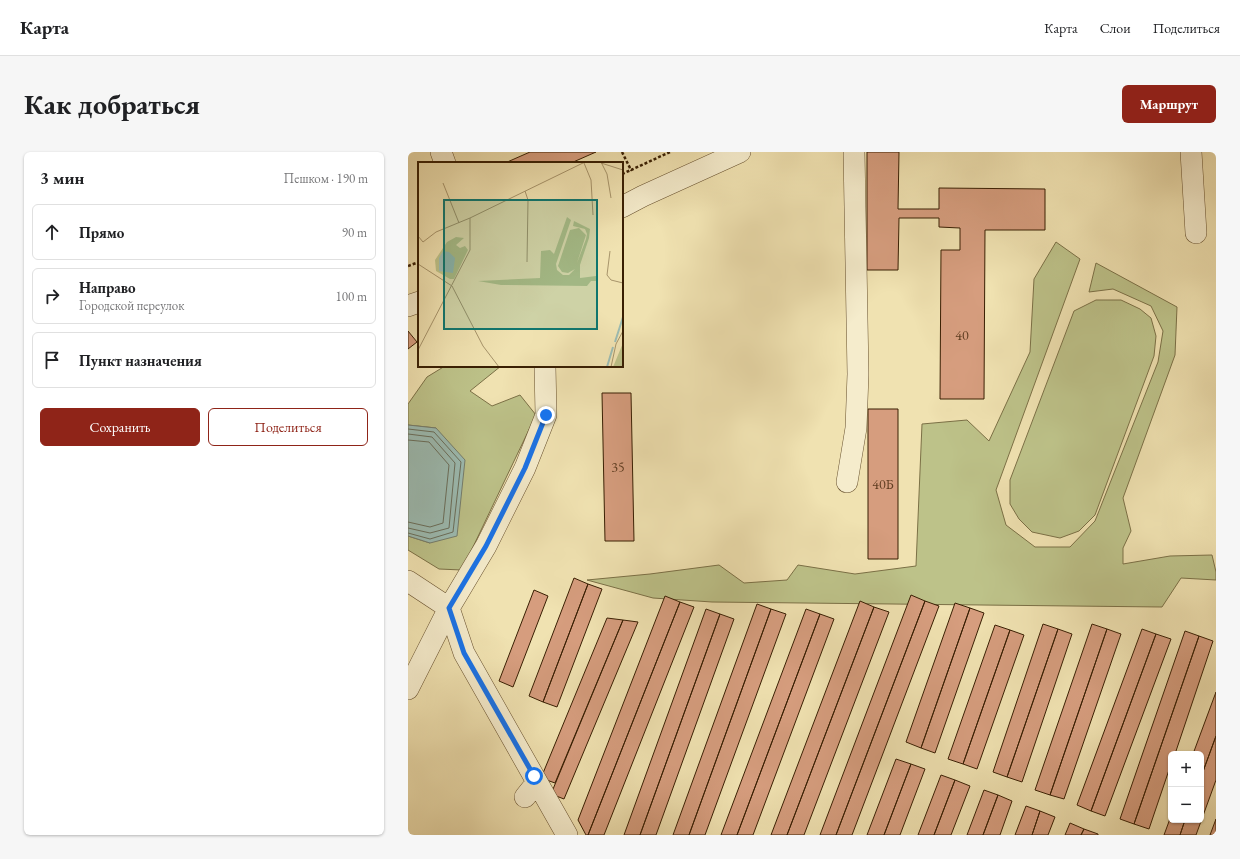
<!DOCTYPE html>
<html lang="ru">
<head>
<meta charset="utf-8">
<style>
	body { margin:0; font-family:"EB Garamond",serif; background:#f6f6f6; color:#202124 }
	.controls { position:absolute; right:12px; bottom:12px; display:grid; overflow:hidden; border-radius:6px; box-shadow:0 1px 3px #0004 }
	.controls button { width:36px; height:36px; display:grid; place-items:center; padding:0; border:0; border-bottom:1px solid #e0e0e0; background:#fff; color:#202124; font:20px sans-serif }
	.stop { position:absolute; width:12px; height:12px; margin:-9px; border:3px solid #1a73e8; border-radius:50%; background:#fff }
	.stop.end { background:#1a73e8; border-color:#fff; box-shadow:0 1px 4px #0008 }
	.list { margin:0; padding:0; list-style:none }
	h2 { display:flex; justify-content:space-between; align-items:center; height:52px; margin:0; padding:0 16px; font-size:17px }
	h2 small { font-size:13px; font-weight:400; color:#757577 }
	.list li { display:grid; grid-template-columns:26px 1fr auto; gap:12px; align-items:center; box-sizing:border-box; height:56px; margin:0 8px 8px; padding:0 8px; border:1px solid #e0e0e0; border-radius:6px }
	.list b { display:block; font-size:15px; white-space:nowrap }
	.list p { margin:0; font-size:13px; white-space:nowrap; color:#757577 }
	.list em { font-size:13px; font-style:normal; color:#757577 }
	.actions { display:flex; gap:8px; padding:12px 16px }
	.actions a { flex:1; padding:9px 0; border:1px solid #8f2418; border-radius:6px; text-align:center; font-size:14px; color:#8f2418 }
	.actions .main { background:#8f2418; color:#fff }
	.icon { flex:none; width:22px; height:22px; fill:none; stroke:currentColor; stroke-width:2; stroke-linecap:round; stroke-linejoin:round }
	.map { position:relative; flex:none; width:808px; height:683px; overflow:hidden; border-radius:6px }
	header { display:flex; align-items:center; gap:24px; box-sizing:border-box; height:56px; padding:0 20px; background:#fff; border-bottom:1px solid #e0e0e0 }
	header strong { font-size:19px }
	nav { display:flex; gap:22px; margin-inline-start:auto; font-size:14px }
	.intro { display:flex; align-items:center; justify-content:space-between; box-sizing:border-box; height:96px; padding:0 24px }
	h1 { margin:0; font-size:28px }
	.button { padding:10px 18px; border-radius:6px; background:#8f2418; color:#fff; font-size:14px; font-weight:700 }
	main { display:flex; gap:24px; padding:0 24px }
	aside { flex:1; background:#fff; border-radius:6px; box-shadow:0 1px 3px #0004 }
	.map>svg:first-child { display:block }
	.green { fill:#bdc289; stroke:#7b7046 }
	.water { fill:#9cbcb3; stroke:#747d6d }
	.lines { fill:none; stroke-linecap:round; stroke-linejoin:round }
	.shore { stroke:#6a6e5b; stroke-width:1 }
	.building { fill:#d69d7e; stroke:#391f03 }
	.minor-casing { stroke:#67502e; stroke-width:22 }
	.path { stroke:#391f03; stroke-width:2.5; stroke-dasharray:3 2; stroke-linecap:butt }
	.minor { stroke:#f5eccc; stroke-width:21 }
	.route { stroke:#1a73e8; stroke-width:5 }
	.labels { text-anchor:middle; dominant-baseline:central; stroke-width:3; stroke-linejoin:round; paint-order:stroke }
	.number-label { font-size:14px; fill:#603e22 }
	.inset-river { fill:none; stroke:#9cbcb3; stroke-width:2 }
	.inset-road { fill:none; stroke:#a7946b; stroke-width:1 }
	.view { fill:#0f766e; fill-opacity:0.15; stroke:#0f766e; stroke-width:2 }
	.inset-edge { fill:none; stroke:#391f03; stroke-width:2 }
</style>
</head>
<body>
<header>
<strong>Карта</strong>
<nav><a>Карта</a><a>Слои</a><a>Поделиться</a></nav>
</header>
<div class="intro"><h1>Как добраться</h1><a class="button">Маршрут</a></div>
<main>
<aside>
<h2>3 мин<small>Пешком · 190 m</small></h2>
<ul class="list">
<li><svg class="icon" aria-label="ahead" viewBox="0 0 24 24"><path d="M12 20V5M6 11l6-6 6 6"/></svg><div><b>Прямо</b></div><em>90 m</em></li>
<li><svg class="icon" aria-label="right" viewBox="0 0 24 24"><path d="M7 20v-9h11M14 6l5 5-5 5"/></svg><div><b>Направо</b><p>Городской переулок</p></div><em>100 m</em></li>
<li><svg class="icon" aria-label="arrive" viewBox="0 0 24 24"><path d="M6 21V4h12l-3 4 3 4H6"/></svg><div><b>Пункт назначения</b></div></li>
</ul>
<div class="actions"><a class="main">Сохранить</a><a>Поделиться</a></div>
</aside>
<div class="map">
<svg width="808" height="683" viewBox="0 0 808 683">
	<rect width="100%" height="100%" fill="#f0e2b1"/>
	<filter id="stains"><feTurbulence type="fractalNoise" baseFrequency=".005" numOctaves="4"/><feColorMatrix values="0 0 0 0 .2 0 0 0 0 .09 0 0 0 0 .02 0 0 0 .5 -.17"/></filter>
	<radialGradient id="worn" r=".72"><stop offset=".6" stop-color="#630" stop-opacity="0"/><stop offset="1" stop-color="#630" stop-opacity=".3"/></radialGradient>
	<path class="green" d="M648 90 672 107 588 338 598 373 627 395H662L687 369 750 210 755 179 743 154 705 137 681 140 688 111 769 155 767 203 715 346 723 379 715 396V412L762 404 804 403 808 420V428L773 426 754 455 304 450 245 446 179 428 242 422 311 413 336 431 379 428 390 413 447 422 508 414 514 272 559 268 581 289 622 200 626 127Z
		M688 148H713L732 157 743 166 748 184 746 204 687 363 671 379 652 386 624 380 611 367 602 352V328L666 159Z
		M37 214H93L62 239 84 254 112 243 128 263 54 418 31 417 0 398V384L22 391 28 276 0 273V252L19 225Z"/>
	<path class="water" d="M0 273 28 276 57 308 49 384 22 391 0 384Z"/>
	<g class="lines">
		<path class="shore" d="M0 277 26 280 53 310 45 380 22 387 0 381
			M0 282 24 285 47 311 41 376 22 381 0 376
			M0 288 21 290 41 313 35 371 22 375 0 370"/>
	</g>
	<path class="building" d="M122 0H188L163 11H97Z
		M459 0H491L490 57H531V36L637 37V78H577L576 247H532L533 98H552V76L531 75V66H491L490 118H459Z
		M0 179 9 190 0 197Z
		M194 241H223L226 389H197Z
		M460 257H490V407H460Z
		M166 426 180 432 135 550 121 544Z
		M180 432 194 437 149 555 135 550Z
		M126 438 140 444 105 535 91 529Z
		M503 443 517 449 428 683H412Z
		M257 444 272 450 180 683H178L170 668Z
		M452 449 466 455 379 683H363Z
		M517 449 531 454 444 683H428Z
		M272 450 286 455 196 683H180Z
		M547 451 562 456 513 596 498 590Z
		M349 452 363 457 281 683H265Z
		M466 455 481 460 396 683H379Z
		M562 456 576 461 527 601 513 596Z
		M298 457 312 462 232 683H216Z
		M363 457 378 462 297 683H281Z
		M398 457 412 462 329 683H313Z
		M312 462 326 467 248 683H232Z
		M412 462 426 467 345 683H329Z
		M199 466 215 468 147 631 133 626Z
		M215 468 230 470 156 647 143 642Z
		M635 472 650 477 599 625 585 620Z
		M684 472 699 477 642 643 627 638Z
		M587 473 602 478 555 612 540 607Z
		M650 477 664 482 614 630 599 625Z
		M699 477 713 482 656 647 642 643Z
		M734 477 748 482 683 659 669 653Z
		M602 478 616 483 569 617 555 612Z
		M777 479 791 484 726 672 712 667Z
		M748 482 763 487 697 664 683 659Z
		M791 484 805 489 767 602H763V612L741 677 726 672Z
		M808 540V584L793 625V602H785Z
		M808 584V628L788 683H772L777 668H793V625Z
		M488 607 503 612 476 683H459Z
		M503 612 517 617 492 683H476Z
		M533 623 547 628 526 683H510Z
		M547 628 562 634 543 683H526Z
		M576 638 590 643 575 683H559Z
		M590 643 604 649 592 683H575Z
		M618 654 632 659 624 683H607Z
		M632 659 647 665 640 683H624Z
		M763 664V668H777L772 683H756Z
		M808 667V683H802Z
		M662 671 676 677 673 683H657Z
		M676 677 690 682V683H673Z"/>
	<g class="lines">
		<g class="minor-casing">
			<path id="minor" d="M33 0 37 11
				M783 0 788 81
				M214 55 235 44 332 0
				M0 154 11 150
				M439 330 448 276 450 222 446 0
				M0 429 41 456
				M41 456 56 501 159 683
				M0 537 41 456 78 394 117 316 138 263 137 214
				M117 645 129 630"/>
		</g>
		<path class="path" d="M214 0 223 18 262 0
			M214 22 223 18
			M0 114 11 110"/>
		<use href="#minor" class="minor"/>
	</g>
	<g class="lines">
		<path class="route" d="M126 624 56 501 41 456 78 394 117 316 138 263"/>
	</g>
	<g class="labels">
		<g class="number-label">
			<text x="554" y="183">40</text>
			<text x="210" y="315">35</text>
			<text x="475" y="332">40Б</text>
		</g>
	</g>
	<g transform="translate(10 10)">
		<rect width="205" height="205" fill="#f0e2b1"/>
		<path d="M149 55 153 58 138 102 139 108 145 113H151L157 107 150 111 144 110 140 104 152 68 161 66 168 73 159 101 168 77 169 72 167 67 155 64 156 59 172 67 171 76 162 103V116L178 114 180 119H173L169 124 83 123 60 119 122 116 123 89 132 88 136 92ZM38 75 46 76 38 83 42 86 47 84 50 88 36 117H32L18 109 17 98 29 80ZM205 181V205H195Z" fill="#bdc289"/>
		<path d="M25 89 31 90 37 96 35 111 21 109V96Z" fill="#9cbcb3"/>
		<path class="inset-river" d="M197 180 205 155M189 205 195 185"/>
		<path class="inset-road" d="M183 0 189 12 193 36M166 1 173 18 175 53M183 1 205 8M25 21 41 61M107 29 110 38 109 100M0 74 5 80 18 70 52 56M192 89 189 113 193 118 205 121M0 102 34 124M34 124 65 184 81 205M0 188 52 88V56L167 0M193 205 198 182 205 169"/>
		<path class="view" d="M26 38H179V167H26Z"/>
		<rect width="205" height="205" class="inset-edge"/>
	</g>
	<rect width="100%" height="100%" filter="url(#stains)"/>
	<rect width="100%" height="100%" fill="url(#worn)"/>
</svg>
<div class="controls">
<button>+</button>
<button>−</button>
</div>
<div class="stop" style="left:126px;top:624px"></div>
<div class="stop end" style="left:138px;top:263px"></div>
</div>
</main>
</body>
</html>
